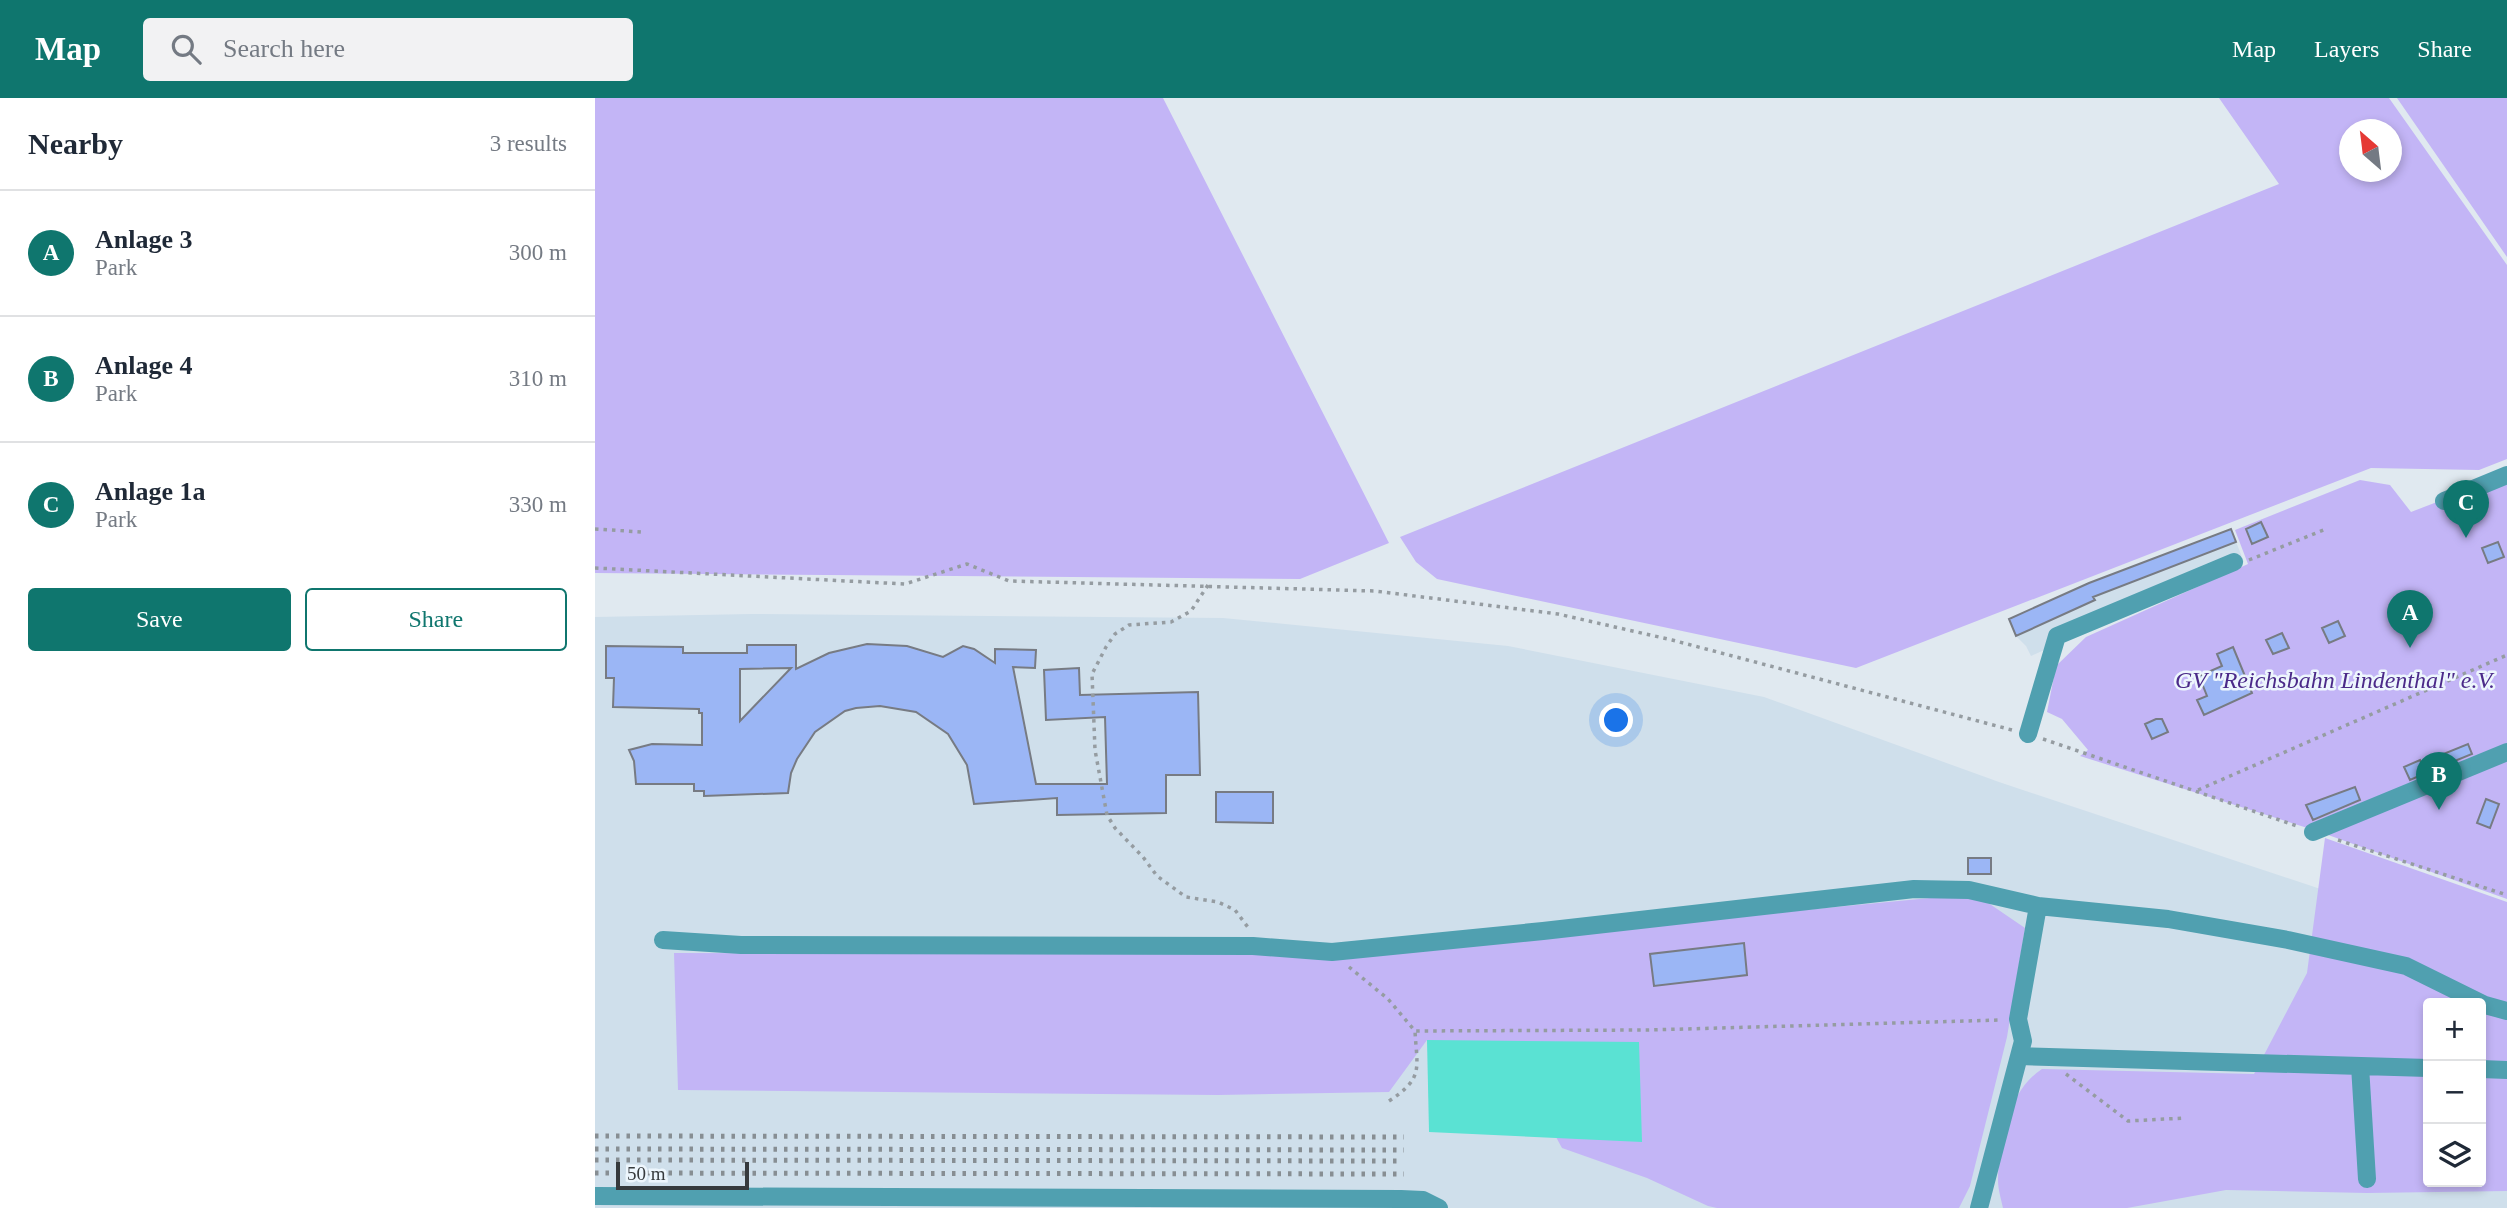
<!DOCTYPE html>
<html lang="en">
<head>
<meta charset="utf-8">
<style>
	body { margin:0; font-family:Georgia,serif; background:#f2f2f3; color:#1f2937 }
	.controls { position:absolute; right:21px; bottom:21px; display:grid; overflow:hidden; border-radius:7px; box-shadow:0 4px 10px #0003 }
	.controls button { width:63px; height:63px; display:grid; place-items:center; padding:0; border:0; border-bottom:2px solid #e0e1e3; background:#fff; color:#1f2937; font:35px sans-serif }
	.compass { position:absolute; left:1744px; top:21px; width:63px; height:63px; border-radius:50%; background:#fff; box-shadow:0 4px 10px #0003; rotate:332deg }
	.scale { position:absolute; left:21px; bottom:18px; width:133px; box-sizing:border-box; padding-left:7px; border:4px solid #363a3d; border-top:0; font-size:19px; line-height:24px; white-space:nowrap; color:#363a3d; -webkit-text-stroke:5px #edf6fd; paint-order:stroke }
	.you { position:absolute; left:1022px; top:623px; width:24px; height:24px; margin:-18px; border:5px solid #fff; border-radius:50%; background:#1a73e8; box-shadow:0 0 0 10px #1a73e833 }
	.badge { display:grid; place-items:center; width:46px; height:46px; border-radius:50%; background:#0f766e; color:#fff; font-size:23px; font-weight:700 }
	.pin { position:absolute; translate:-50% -58px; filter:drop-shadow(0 2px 4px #0008) }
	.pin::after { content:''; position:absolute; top:37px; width:24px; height:21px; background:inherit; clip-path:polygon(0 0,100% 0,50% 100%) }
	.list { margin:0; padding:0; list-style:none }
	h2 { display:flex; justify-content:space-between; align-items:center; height:91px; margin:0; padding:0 28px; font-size:30px }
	h2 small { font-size:23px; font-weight:400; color:#747a83 }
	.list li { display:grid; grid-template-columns:46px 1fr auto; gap:21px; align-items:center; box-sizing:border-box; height:126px; padding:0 28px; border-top:2px solid #e0e1e3 }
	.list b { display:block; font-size:26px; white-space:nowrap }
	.list p { margin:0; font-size:23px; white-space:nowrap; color:#747a83 }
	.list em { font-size:23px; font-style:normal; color:#747a83 }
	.actions { display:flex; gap:14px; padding:21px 28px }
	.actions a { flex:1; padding:16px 0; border:2px solid #0f766e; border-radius:7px; text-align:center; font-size:24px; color:#0f766e }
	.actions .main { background:#0f766e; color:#fff }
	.icon { flex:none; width:38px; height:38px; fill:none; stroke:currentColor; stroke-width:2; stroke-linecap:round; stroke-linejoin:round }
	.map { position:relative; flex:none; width:1912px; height:1110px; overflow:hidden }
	header { display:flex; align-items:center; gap:42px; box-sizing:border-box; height:98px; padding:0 35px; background:#0f766e; color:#fff }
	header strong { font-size:33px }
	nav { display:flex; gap:38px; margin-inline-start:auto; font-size:24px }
	.search { width:490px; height:63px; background:#f2f2f3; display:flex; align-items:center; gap:18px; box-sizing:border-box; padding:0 24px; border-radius:7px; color:#747a83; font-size:26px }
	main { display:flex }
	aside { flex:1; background:#fff }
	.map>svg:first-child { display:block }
	.built { fill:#cfdfeb; fill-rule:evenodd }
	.green { fill:#c3b5f6; fill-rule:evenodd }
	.water { fill:#5ae2d3 }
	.building { fill:#9bb6f5; stroke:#777b83; stroke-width:2; fill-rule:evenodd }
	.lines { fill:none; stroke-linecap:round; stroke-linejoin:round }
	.path { stroke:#959ca1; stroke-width:3.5; stroke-dasharray:3.5 5; stroke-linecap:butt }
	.minor { stroke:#50a0b0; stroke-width:18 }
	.rail { stroke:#878e93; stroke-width:5; stroke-dasharray:3.5 7; stroke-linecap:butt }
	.labels { text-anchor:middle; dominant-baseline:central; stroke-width:5; stroke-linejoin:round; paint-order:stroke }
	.park-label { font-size:24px; font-style:italic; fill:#4b2a89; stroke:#edf6fd }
</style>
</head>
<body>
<header>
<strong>Map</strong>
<div class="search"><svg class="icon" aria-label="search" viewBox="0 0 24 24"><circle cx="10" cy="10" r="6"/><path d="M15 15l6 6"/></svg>Search here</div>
<nav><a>Map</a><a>Layers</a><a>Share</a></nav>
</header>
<main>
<aside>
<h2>Nearby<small>3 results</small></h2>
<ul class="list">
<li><span class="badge">A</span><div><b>Anlage 3</b><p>Park</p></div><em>300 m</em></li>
<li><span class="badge">B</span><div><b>Anlage 4</b><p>Park</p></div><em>310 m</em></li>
<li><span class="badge">C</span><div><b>Anlage 1a</b><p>Park</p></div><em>330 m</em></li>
</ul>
<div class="actions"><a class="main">Save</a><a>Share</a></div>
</aside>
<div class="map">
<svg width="1912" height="1110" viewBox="0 0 1912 1110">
	<rect width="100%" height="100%" fill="#e0e9f0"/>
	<path class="built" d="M1636 431 1649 464 1436 558 1431 548 1421 538 1414 521 1492 486Z
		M156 516 628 520 913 548 1169 599 1404 684 1912 853V1110H0V519ZM1833 905H1886V1084H1833Z"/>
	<path class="green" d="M0 0H568L794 445 705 481 0 475Z
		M1624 0H1794L1912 167V361L1884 372 1776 370 1261 570 842 481 821 464 805 439 1684 86ZM1755 32H1797V74H1755Z
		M1802 0H1912V159Z
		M1912 377V801L1722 733 1485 658 1493 652 1467 621 1452 614 1461 568 1491 539 1653 466 1640 432 1765 382 1795 387 1816 414Z
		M1730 740 1912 804V1093L1772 1095 1631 1092 1532 1110H1408C1406 1101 1403 1091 1403 1082 1404 1044 1413 993 1447 971L1659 976 1712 875ZM1833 905H1886V1084H1833Z
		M1356 798 1386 800 1430 830 1412 939 1375 1088 1364 1110H1122L1113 1108 1052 1080 967 1050 961 1039 1046 1043 832 942 794 994 623 997 83 992 79 855 571 856 1064 826Z"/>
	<path class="water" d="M832 942 1044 944 1047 1044 834 1034Z"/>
	<path class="building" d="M1666 424 1673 439 1657 446 1651 431Z
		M1636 431 1641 444 1498 499 1500 502 1421 538 1414 521 1494 485Z
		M1903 444 1909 459 1893 465 1887 450Z
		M1743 523 1750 538 1734 545 1727 530Z
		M1687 535 1694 550 1678 556 1671 542Z
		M272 546 312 548 348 559 368 548 379 551 400 565V551L441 552 440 570 418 569 441 686H512L510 619 451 622 449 572 484 570 485 597 603 594 605 677H571V715L462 717V700L379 706 372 667 353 636 321 614 285 608 261 610 250 613 220 634 202 661 196 675 193 695 109 698V693H99V686H41L39 663 34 652 57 646 107 647V615H104V611L18 609 19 580H11V548L88 549V555H152V547H201V571L234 555ZM196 570 145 623V571Z
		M1638 549 1657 595 1609 617 1602 602 1612 598 1604 578 1627 568 1622 556Z
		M1561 621H1567L1573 634 1557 641 1550 626Z
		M1873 646 1877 656 1835 673 1831 663Z
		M1825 662 1831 675 1815 682 1809 669Z
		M1760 689 1765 702 1718 722 1711 707Z
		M621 694H678V725L621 724Z
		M1891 701 1904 706 1895 730 1882 725Z
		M1373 760H1396V776H1373Z
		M1149 845 1152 877 1059 888 1055 856Z"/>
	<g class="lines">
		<path class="path" d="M0 431 47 434
			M1654 462 1731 431
			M0 470 310 486 372 466 414 483 780 493 963 516 1077 542 1417 632
			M613 487 596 513 576 524 534 527 520 536 511 549 497 576 500 652 512 717 520 730 548 759 562 778 591 799 623 804 640 812 655 832
			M1448 641 1702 728
			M1603 692 1912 557
			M1743 742 1912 797
			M754 869 793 901 820 933 1054 932 1406 922
			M1471 976 1533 1023 1590 1020
			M794 1003C829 980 822 971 820 933"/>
		<path class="minor" d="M1849 403 1912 377
			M1433 636 1462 538 1639 464
			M1718 734 1912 654
			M68 842 146 847 658 848 737 854 948 833 1319 791 1374 792 1443 808 1573 821 1693 842 1811 868 1890 907 1912 913
			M1424 958 1833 970
			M1765 968 1772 1081
			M1886 971 1912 972
			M0 1098 806 1101 828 1102 844 1110
			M1384 1110 1428 943 1423 921 1443 808"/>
		<path class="rail" d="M0 1038 809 1039
			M0 1051 809 1052
			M0 1062 808 1063
			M0 1075 809 1076"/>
	</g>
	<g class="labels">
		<g class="park-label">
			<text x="1740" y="582">GV "Reichsbahn Lindenthal" e.V.</text>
		</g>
	</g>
</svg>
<div class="controls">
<button>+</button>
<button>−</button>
<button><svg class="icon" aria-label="layers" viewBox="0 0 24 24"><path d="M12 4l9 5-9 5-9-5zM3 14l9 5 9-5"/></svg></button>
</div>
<svg class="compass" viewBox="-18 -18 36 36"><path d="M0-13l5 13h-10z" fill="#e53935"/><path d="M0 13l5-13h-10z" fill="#747a83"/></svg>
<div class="scale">50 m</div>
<div class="you"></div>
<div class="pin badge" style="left:1815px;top:550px">A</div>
<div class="pin badge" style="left:1844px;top:712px">B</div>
<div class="pin badge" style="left:1871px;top:440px">C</div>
</div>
</main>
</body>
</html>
